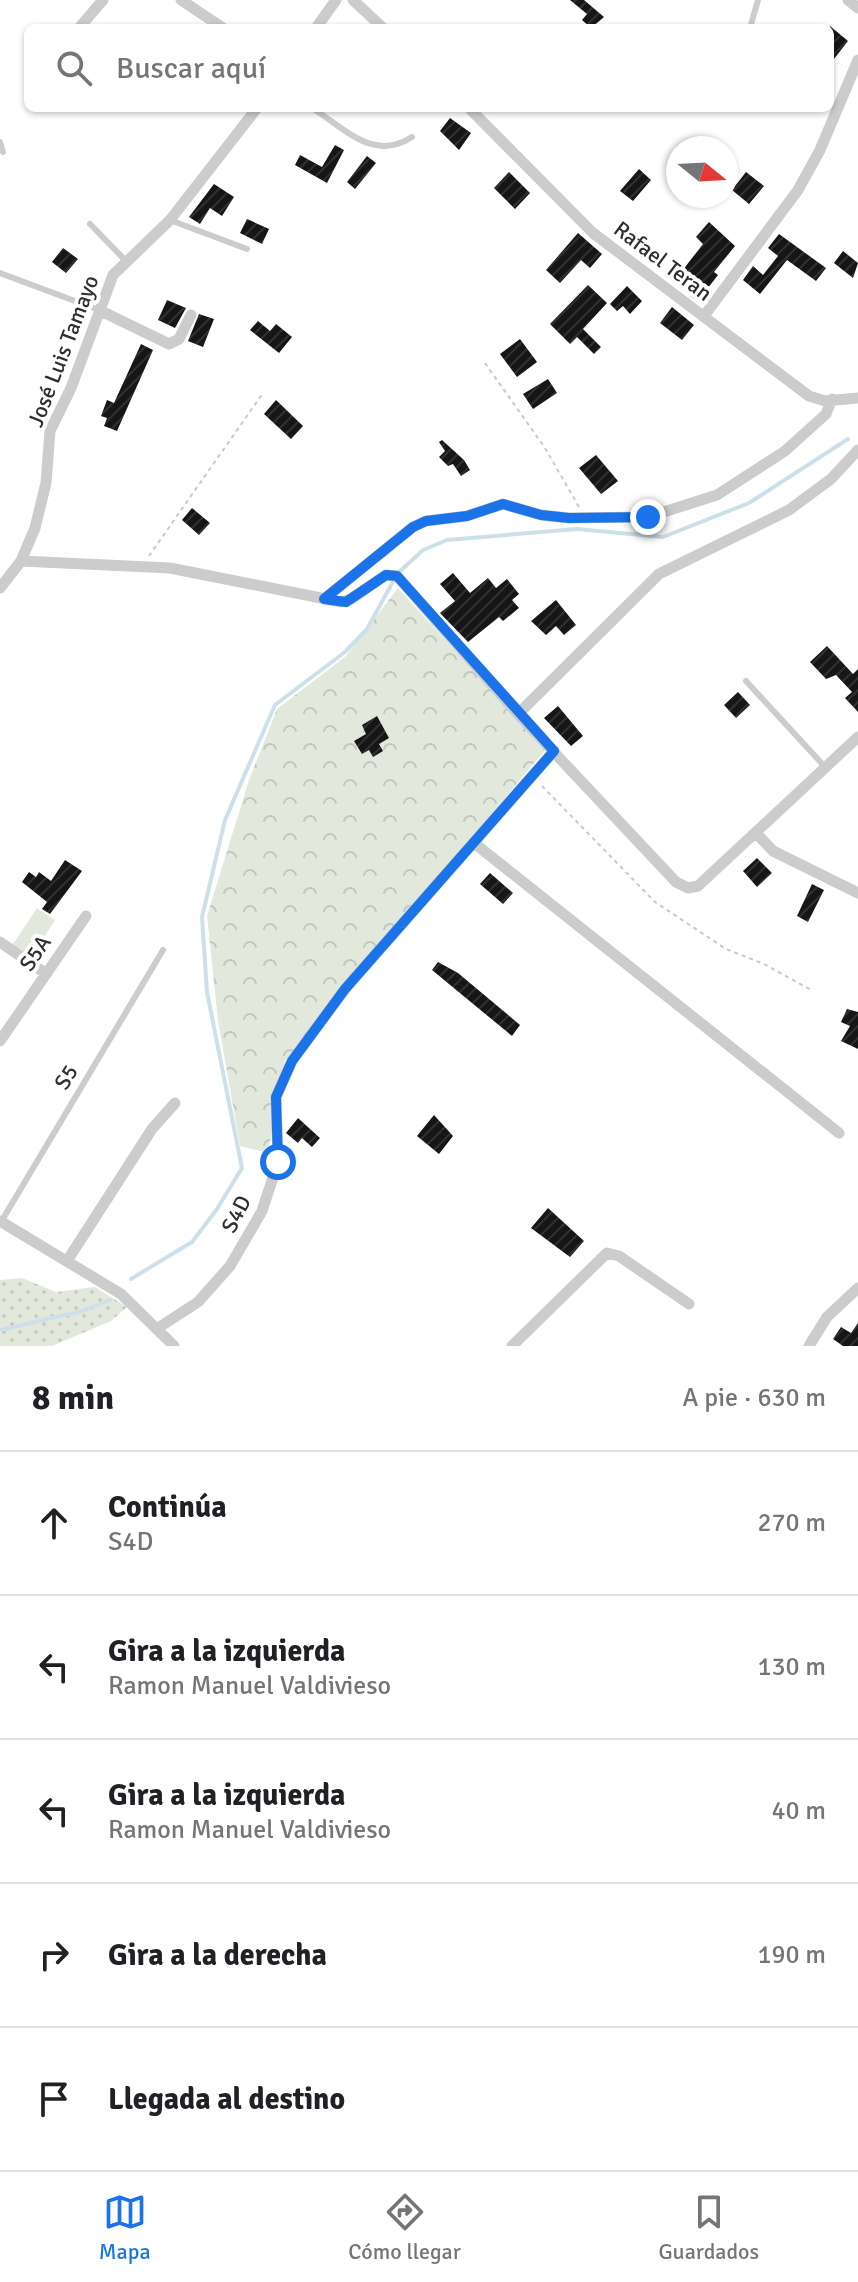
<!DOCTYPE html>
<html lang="es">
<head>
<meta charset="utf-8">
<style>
	body { margin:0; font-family:Signika,sans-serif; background:#f2f2f2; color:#202124 }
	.compass { position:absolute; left:666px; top:136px; width:72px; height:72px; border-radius:50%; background:#fff; box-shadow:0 2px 6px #0004; rotate:108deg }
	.stop { position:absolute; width:24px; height:24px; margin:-18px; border:6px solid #1a73e8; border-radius:50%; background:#fff }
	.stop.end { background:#1a73e8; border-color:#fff; box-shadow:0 2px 8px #0008 }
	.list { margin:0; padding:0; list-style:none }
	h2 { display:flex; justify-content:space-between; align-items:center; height:104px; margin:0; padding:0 32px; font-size:34px }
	h2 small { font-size:26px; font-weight:400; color:#757577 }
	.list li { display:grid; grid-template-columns:52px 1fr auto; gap:24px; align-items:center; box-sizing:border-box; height:144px; padding:0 32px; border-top:2px solid #e0e0e0 }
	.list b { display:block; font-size:30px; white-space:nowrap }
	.list p { margin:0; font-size:26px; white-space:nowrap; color:#757577 }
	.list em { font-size:26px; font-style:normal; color:#757577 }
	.icon { flex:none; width:44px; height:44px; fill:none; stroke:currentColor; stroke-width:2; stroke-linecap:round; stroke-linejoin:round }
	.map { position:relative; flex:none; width:858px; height:1346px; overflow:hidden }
	.search { position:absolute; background:#fff; box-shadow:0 2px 6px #0004; left:24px; right:24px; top:24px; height:88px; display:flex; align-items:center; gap:20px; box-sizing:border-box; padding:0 28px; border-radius:12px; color:#757577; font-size:30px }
	.sheet { height:824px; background:#fff }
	nav { display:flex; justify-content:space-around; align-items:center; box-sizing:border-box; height:112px; border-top:2px solid #e0e0e0; background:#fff; font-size:22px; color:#757577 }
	nav a { display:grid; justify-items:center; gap:4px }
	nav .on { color:#1a73e8 }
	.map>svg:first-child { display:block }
	.grass { fill:url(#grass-dots) }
	.forest { fill:url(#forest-crowns) }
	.garden { fill:#e3e8dc }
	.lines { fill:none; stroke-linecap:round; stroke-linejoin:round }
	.stream { stroke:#cde0e9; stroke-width:4 }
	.building { fill:url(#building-hatch) }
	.path { stroke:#c9c9c9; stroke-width:2; stroke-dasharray:4 4; stroke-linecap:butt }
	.service { stroke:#ccc; stroke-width:6 }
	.minor { stroke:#ccc; stroke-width:11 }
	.route { stroke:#1a73e8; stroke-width:10 }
	.labels { text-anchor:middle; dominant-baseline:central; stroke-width:8; stroke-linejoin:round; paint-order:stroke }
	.street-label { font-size:22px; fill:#2f2f2f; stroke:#fff }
</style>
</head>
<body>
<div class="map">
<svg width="858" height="1346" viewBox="0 0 858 1346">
	<defs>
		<pattern id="grass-dots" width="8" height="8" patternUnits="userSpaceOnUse" patternTransform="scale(2)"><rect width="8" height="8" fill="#e3e8dc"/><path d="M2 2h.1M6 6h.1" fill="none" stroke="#c3c7bd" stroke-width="1.8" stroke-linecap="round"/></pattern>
		<pattern id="forest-crowns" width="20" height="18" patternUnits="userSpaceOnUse" patternTransform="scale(2)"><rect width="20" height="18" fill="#e3e8dc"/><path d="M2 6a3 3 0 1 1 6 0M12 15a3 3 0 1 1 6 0" fill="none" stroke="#c3c7bd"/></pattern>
		<pattern id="building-hatch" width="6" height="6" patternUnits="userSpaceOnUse" patternTransform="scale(2)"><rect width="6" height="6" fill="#161616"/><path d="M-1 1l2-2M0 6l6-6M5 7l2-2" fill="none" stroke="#303030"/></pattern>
	</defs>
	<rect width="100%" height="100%" fill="#fff"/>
	<path class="grass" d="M22 1278 56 1292 95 1287 127 1307 111 1321 52 1346H0V1280Z"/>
	<path class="forest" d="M398 588 545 750 285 1061 268 1153 240 1146 218 1021 207 916 249 780 277 709 346 656Z"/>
	<path class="garden" d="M37 908 55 920 30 959 11 947Z"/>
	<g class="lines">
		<path class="stream" d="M397 574 423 550 447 540 577 529 663 537 749 503 848 439
			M131 1279 192 1242 217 1209 242 1168 207 992 202 917 225 820 275 705 345 652 367 629 395 578
			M0 1330 82 1311 110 1300"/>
	</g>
	<path class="building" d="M570 0H584L604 17 591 28 582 20 587 14Z
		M830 26 848 41 830 64Z
		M450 118 471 133 459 150 440 131Z
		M335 145 344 150 327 183 295 165 300 155 322 167Z
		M367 156 376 163 355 189 347 182Z
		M639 169 651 180 633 201 620 191Z
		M509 172 530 193 515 209 494 188Z
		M746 172 764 186 749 204 732 190Z
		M214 184 234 197 222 216 210 208 200 224 189 217Z
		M247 219 269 229 262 244 240 233Z
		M709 222 735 246 714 272 718 275 698 301 690 296 699 284 682 271 703 244 696 237Z
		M578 233 602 254 590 268 581 260 560 283 546 270Z
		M779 234 826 268 816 281 787 260 760 294 743 280 753 266 763 275 778 256 768 248Z
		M63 248 78 259 66 273 52 262Z
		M843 251 858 263 853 278 834 263Z
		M588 285 607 303 583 329 601 347 594 354 577 337 570 344 550 324Z
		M627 286 642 301 630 314 623 306 617 311 610 304Z
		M167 300 186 308 175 328 158 320Z
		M672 307 694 325 682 340 660 323Z
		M199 314 214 319 203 347 188 341Z
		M258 321 270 331 276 324 292 337 279 353 250 330Z
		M520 339 537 362 517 377 500 354Z
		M141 344 153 350 117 431 104 426 107 418 101 416 107 400 114 403Z
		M548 379 557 393 533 409 523 394Z
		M276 400 303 426 291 439 264 414Z
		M442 440 464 460 470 470 461 476 453 464 448 466 439 457 445 451 439 442Z
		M596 455 618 481 601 494 579 468Z
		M192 508 210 523 199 535 182 520Z
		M453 573 470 593 488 578 496 588 507 579 519 594 512 600 519 608 503 621 499 617 468 642 440 613 455 601 440 584Z
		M556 600 576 625 564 635 556 626 546 635 531 621Z
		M827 646 853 674 858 669V712L845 698 852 692 836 675 826 679 810 662Z
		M738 692 750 705 736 718 724 705Z
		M558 706 583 736 571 746 544 718Z
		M377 716 389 738 379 744 383 751 373 757 369 750 362 754 354 741 366 734 362 725Z
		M757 858 772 873 757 887 743 871Z
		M65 860 82 871 50 914 42 909 47 902 22 882 29 872 36 877 39 872 51 881Z
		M490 873 513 893 503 904 480 884Z
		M812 884 824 890 808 922 797 916Z
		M438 962 458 973 520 1025 512 1036 432 970Z
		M847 1009 858 1012V1049L841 1041 850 1026 841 1022Z
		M434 1115 453 1136 439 1154 417 1136Z
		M298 1118 320 1138 312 1147 302 1138 298 1143 286 1133Z
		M548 1208 584 1241 570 1257 531 1228Z
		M858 1323V1346H843L833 1339 841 1327 851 1333Z"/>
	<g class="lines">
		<path class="path" d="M485 363 545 448 579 507
			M149 556 263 393
			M542 786 655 902 726 949 764 964 813 991"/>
		<path class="service" d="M750 28 758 0
			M312 108C346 129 373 162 412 137
			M0 142 3 152
			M170 220 247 249
			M90 224 125 260
			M0 273 99 310
			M746 681 826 768
			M1 1222 163 950"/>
		<path class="minor" d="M181 0 223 28
			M353 0 383 28
			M848 0 858 8
			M79 28 103 0
			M316 28 336 0
			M469 108 593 233 809 396 825 401 858 398
			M99 310 169 344 179 339 191 315
			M704 316 798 190 820 150 858 60
			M21 561 35 528 46 483 50 431 71 388 113 275 170 220 257 108
			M0 588 21 561 170 568 341 602 351 599 386 575 397 576 518 714 676 882 688 888 698 886 858 737
			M324 599 413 527 426 521 467 516 503 504 541 515 569 518 648 517 717 495 785 451 826 414 832 399
			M518 714 659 574 789 510 831 479 858 450
			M756 833 773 851 858 893
			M474 843 839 1133
			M0 942 45 973
			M0 1041 86 916
			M0 1221 121 1294 174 1346
			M67 1261 152 1129 175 1103
			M158 1328 198 1302 230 1266 262 1211 278 1162 276 1097 292 1061 345 989 554 751
			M512 1346 607 1253 619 1256 689 1304
			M809 1346 827 1317 858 1288"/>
	</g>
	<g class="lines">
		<path class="route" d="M278 1162 276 1097 292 1061 345 989 554 751 397 576 386 575 346 602 324 599 413 527 426 521 467 516 503 504 541 515 569 518 648 517"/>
	</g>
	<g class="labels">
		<g class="street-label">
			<text transform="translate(663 261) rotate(37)">Rafael Teran</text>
			<text transform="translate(63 351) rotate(-69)">José Luis Tamayo</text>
			<text transform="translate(35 953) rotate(-56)">S5A</text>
			<text transform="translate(66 1077) rotate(-59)">S5</text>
			<text transform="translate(236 1214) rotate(-63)">S4D</text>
		</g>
	</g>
</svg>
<svg class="compass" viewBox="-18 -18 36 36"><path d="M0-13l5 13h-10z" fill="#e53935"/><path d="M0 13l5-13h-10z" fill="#757577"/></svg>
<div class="stop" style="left:278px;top:1162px"></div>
<div class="stop end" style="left:648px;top:517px"></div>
<div class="search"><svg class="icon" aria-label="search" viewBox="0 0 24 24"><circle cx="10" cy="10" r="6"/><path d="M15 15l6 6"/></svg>Buscar aquí</div>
</div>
<section class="sheet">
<h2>8 min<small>A pie · 630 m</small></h2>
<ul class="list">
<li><svg class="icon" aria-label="ahead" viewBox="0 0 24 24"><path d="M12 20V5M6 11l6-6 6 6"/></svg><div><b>Continúa</b><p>S4D</p></div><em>270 m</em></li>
<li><svg class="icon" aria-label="left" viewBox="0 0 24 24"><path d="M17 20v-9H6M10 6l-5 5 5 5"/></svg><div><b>Gira a la izquierda</b><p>Ramon Manuel Valdivieso</p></div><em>130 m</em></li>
<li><svg class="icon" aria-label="left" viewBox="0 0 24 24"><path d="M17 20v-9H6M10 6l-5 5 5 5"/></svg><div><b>Gira a la izquierda</b><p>Ramon Manuel Valdivieso</p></div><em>40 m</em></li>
<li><svg class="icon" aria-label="right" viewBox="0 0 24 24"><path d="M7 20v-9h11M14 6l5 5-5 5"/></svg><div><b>Gira a la derecha</b></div><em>190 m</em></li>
<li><svg class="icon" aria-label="arrive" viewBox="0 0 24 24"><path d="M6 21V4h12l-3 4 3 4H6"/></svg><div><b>Llegada al destino</b></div></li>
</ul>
</section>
<nav>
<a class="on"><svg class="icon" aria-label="map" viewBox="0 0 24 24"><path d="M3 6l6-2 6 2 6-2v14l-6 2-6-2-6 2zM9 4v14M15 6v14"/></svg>Mapa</a>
<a><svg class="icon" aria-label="directions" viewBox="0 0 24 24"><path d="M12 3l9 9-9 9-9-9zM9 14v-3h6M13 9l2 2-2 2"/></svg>Cómo llegar</a>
<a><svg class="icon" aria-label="saved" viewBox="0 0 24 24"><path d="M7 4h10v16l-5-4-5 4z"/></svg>Guardados</a>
</nav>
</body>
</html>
